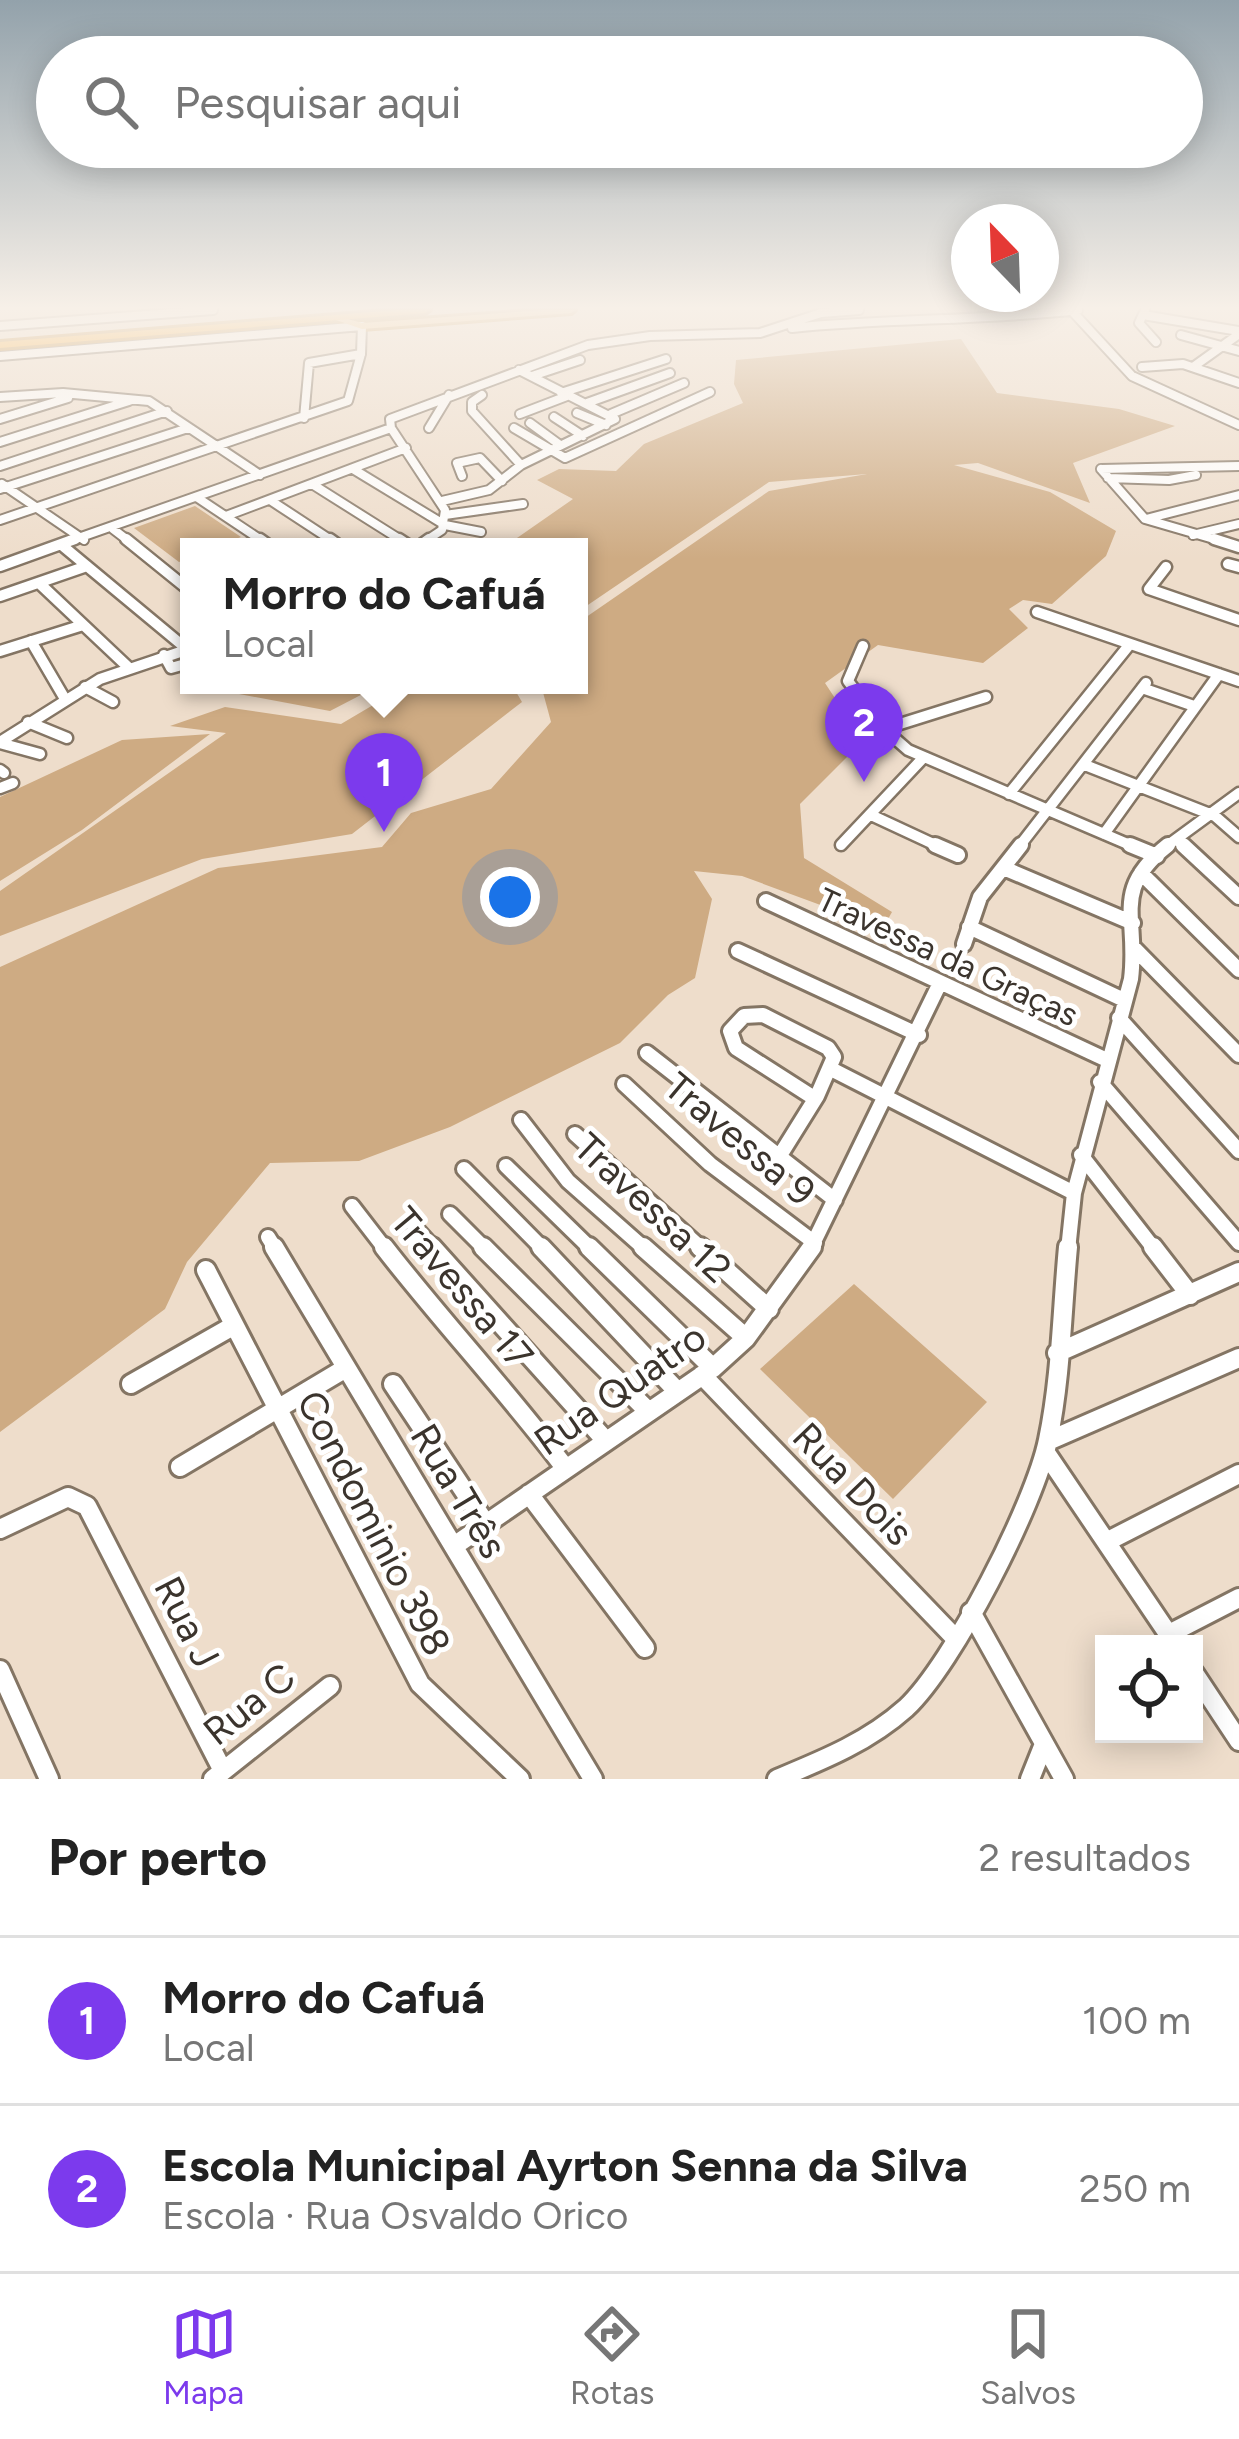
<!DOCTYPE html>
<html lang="pt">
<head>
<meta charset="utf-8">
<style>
	body { margin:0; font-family:Figtree,sans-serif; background:#f6f6f6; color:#222 }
	.controls { position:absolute; right:36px; bottom:36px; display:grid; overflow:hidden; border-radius:0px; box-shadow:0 6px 30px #0003 }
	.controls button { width:108px; height:108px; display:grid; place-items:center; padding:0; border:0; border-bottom:3px solid #e0e0e0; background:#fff; color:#222; font:60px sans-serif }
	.compass { position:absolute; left:951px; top:204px; width:108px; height:108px; border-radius:50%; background:#fff; box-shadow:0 6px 30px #0003; rotate:337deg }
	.you { position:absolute; left:510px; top:897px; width:42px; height:42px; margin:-30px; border:9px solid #fff; border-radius:50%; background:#1a73e8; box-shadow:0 0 0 18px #1a73e833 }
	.badge { display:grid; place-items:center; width:78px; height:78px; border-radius:50%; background:#7c3aed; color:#fff; font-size:39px; font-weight:700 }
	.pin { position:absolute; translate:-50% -99px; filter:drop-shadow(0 3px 6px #0008) }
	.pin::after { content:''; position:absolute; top:63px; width:42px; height:36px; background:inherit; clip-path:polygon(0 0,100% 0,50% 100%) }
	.popup { position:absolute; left:180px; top:538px; width:408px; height:156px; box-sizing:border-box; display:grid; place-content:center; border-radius:0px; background:#fff; filter:drop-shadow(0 3px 9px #0005); font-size:39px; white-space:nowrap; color:#767676 }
	.popup b { font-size:45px; color:#222 }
	.popup::after { content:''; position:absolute; left:50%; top:100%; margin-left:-24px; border:24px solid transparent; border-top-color:#fff }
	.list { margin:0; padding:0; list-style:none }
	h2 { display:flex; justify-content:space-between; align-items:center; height:156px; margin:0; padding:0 48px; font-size:51px }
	h2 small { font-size:39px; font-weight:400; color:#767676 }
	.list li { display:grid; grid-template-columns:78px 1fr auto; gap:36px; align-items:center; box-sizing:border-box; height:168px; padding:0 48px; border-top:3px solid #e0e0e0 }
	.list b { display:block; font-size:45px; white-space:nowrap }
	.list p { margin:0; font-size:39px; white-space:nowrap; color:#767676 }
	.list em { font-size:39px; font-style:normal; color:#767676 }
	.icon { flex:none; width:66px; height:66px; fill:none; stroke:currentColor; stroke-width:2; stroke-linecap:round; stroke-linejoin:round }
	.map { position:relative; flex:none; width:1239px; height:1779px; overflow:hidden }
	.search { position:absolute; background:#fff; box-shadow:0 6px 30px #0003; left:36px; right:36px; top:36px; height:132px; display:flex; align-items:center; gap:30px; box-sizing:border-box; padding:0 42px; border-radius:66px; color:#767676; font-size:45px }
	.sheet { height:492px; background:#fff }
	nav { display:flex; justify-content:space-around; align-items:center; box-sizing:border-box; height:168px; border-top:3px solid #e0e0e0; background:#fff; font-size:33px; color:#767676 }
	nav a { display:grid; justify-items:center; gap:6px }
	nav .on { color:#7c3aed }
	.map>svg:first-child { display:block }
	.green { fill:#ceab83 }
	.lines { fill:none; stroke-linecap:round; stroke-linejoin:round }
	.minor-far3-casing { stroke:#847564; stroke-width:12 }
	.minor-far2-casing { stroke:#847564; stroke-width:15 }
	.minor-far1-casing { stroke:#847564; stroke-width:20 }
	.minor-casing { stroke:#847564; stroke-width:24 }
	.major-casing { stroke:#ba7e23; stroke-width:6 }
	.highway-casing { stroke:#ba7e23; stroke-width:6 }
	.minor-far3 { stroke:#fff; stroke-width:8 }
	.minor-far2 { stroke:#fff; stroke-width:10 }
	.minor-far1 { stroke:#fff; stroke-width:14 }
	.minor { stroke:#fff; stroke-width:18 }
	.major { fill:#feca77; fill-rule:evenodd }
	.highway { fill:#fea61d; fill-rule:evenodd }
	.labels { text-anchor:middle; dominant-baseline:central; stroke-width:10; stroke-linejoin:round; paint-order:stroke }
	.street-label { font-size:33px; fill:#3b342d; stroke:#fff }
	.near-street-label { font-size:39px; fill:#3b342d; stroke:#fff }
</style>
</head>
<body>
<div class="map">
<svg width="1239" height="1779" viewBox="0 0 1239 1779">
	<rect width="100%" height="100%" fill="#eeddcb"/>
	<path class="green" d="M961 339 997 393 1119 409 1175 426 1073 463 1090 503 978 463 954 465 1050 492 1116 531 1106 556 1052 604 1023 600 1009 609 1028 628 983 663 878 645 825 683 863 741 800 804 804 858 892 912 883 928 742 876 694 871 712 899 695 978 668 995 620 1043 450 1127 359 1161 270 1163 187 1262 165 1309 0 1432V967L218 868 382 847 411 813 491 789 551 722 541 685H579V622L769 491 867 474 769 482 579 611V547H504L573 499 537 480 559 469 616 471 644 444 743 403 734 384 736 360Z
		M195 506 241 537 216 547H189V558L179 562 134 528Z
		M257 685H380L330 711 239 694Z
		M407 685H512L522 702 352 834 202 859 0 936V891L226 733 170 726 225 707 341 724Z
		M210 734 82 830 0 881V797L122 740Z
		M854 1284 987 1402 893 1499 760 1369Z"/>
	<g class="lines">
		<g class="minor-far3-casing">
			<path id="minor-far3" d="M1071 310 1132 376 1239 425
				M1145 310 1139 323 1156 342
				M1143 315 1239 331
				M0 326 213 310
				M792 328C887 318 983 321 1078 310
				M1181 335 1239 351
				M0 356 362 326 361 354 348 401 0 520
				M1142 367 1183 364 1239 383
				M1193 367 1239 334
				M532 376 580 360
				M561 393 666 359
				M482 395 472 402V411L521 465
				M0 397 63 393 149 401 260 475
				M587 403 670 373
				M577 413 606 425
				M520 414 567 396
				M611 414 684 383
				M554 417 583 436
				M304 418 309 363 361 354
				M0 419 68 398
				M530 423 560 445
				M391 428 445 510 442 530 424 542
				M429 428 449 395
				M514 428 565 458 710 392
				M0 442 129 401
				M0 466 167 411
				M353 469 445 525 481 532
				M1101 469 1145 519 1224 542
				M1101 469 1239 466
				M462 476 457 463 480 458 502 481
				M1108 478 1169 480 1196 475
				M2 484 84 540
				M312 484 404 542
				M0 489 188 428
				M198 498 264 542
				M270 500 334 542
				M442 501 489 490 521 465 615 419 519 370
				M445 515 523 504
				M226 516 406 448
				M1146 519 1239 495
				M113 529 130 542
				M1193 535 1239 524
				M67 542 391 428 390 419 588 345 650 336 760 333 821 313 859 310
				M254 542 260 540"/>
		</g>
		<g class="minor-far2-casing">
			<path id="minor-far2" d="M126 539 189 590
				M260 539 271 547
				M330 539 341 547
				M399 539 411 547
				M1214 539 1239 547
				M64 547 188 650
				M243 547 260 540
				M418 547 429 539
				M1228 564 1239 567
				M0 566 75 539
				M1166 567 1149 589 1239 620
				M39 583 128 667
				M0 596 87 566
				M1037 612 1239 681
				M31 641 65 699
				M863 646 848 681 884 729 908 750 1137 848
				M0 651 83 625
				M164 655 171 668 189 663
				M85 687 113 702
				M1142 688 1194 706
				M28 722 67 738
				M884 729 986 697
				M0 742 100 679 189 649
				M0 743 40 754
				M1085 765 1215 816 1239 837
				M0 770 4 773
				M0 788 13 783
				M1009 794 1130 644
				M871 815 942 848
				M1104 834 1219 674
				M1179 841 1186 848
				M841 845 924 757
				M1018 848 1146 683
				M1164 848 1239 793"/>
		</g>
		<g class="minor-far1-casing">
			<path id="minor-far1" d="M935 845 958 855
				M1130 845 1157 856
				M1183 845 1239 897
				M1006 869 1133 923
				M1141 873 1239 970
				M766 901 1107 1060
				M969 927 1124 1000
				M964 944 980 897 1021 845
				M1135 949 1239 1055
				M738 951 919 1035
				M1119 1018 1239 1151
				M647 1053 835 1200
				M831 1069 1074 1193
				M1100 1082 1239 1243
				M624 1084 710 1164 815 1243
				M521 1120 568 1181 646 1250
				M575 1134 703 1250
				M1081 1155 1155 1250
				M779 1157 817 1096 834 1057 828 1048 763 1015 744 1016 730 1031 736 1048 814 1098
				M506 1166 592 1250
				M464 1169 544 1250
				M352 1206 386 1250
				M450 1214 486 1250
				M415 1228 435 1250
				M268 1237 276 1250
				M810 1250 939 985
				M1068 1250 1074 1193 1131 979C1139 916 1110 891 1168 845"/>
		</g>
		<g class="minor-casing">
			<path id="minor" d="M274 1247 593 1779
				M384 1247C443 1323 508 1392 566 1469
				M432 1247 606 1441
				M483 1247 649 1412
				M541 1247 678 1392
				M589 1247 713 1368
				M643 1247 746 1338
				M700 1247 769 1309
				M1153 1247 1190 1295
				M206 1270 420 1684 520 1779
				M1057 1353 1239 1272
				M702 1375 956 1639
				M131 1384 233 1326
				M393 1384 486 1524
				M1048 1441 1239 1358
				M1046 1453 1175 1644
				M180 1467 346 1368
				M529 1494 645 1648
				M0 1529 68 1497 87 1506 223 1771
				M1108 1541 1239 1474
				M454 1546 713 1368 746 1338 812 1247
				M971 1612 1064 1779
				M1169 1634 1239 1598
				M0 1670 49 1779
				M1194 1673 1239 1741
				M213 1779 330 1686
				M777 1779C823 1760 868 1742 906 1708 953 1664 1035 1504 1048 1440 1061 1378 1062 1310 1068 1247
				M1030 1779 1044 1744"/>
		</g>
		<g class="major-casing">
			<path id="major" d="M544 310H575L571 313 362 329 333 319 337 316 362 323Z"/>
		</g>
		<g class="highway-casing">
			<path id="highway" d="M397 310H430L425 313 0 348V342Z"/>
		</g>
		<use href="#minor-far3" class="minor-far3"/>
		<use href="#minor-far2" class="minor-far2"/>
		<use href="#minor-far1" class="minor-far1"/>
		<use href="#minor" class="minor"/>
		<use href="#major" class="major"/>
		<use href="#highway" class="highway"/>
	</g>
	<linearGradient id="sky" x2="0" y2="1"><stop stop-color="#93a2ab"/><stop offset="0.55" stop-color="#f7f0e8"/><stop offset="1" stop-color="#f7f0e8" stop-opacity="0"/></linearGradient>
	<rect width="1239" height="559" fill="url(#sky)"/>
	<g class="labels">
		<g class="street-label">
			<text transform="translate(948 957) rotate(25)">Travessa da Graças</text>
		</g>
		<g class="near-street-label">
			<text transform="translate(740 1139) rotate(40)">Travessa 9</text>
			<text transform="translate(653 1208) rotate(43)">Travessa 12</text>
			<text transform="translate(462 1288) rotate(50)">Travessa 17</text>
			<text transform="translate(620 1389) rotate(-35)">Rua Quatro</text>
			<text transform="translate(853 1484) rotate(46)">Rua Dois</text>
			<text transform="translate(459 1491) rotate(59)">Rua Três</text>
			<text transform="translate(374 1523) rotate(63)">Condominio 398</text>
			<text transform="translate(187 1622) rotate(63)">Rua J</text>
			<text transform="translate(249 1704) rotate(-39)">Rua C</text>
		</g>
	</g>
</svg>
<div class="controls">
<button><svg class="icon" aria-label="locate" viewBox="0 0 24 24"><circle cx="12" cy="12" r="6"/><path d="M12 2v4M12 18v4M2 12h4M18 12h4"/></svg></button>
</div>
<svg class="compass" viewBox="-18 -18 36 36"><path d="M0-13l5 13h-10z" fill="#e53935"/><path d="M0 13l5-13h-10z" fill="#767676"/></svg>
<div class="you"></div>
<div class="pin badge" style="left:384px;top:832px">1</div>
<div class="popup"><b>Morro do Cafuá</b>Local</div>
<div class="pin badge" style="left:864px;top:782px">2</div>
<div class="search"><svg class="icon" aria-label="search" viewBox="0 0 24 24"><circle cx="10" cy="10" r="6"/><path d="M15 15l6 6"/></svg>Pesquisar aqui</div>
</div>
<section class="sheet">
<h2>Por perto<small>2 resultados</small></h2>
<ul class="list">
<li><span class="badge">1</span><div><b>Morro do Cafuá</b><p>Local</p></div><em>100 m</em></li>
<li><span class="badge">2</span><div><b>Escola Municipal Ayrton Senna da Silva</b><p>Escola · Rua Osvaldo Orico</p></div><em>250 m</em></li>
</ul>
</section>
<nav>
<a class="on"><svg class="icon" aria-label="map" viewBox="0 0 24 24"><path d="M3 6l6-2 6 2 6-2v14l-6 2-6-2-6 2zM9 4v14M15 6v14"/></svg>Mapa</a>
<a><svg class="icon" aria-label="directions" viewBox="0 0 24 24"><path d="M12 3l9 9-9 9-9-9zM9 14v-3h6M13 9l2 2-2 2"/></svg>Rotas</a>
<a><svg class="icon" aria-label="saved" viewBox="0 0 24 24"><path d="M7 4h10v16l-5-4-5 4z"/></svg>Salvos</a>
</nav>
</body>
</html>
